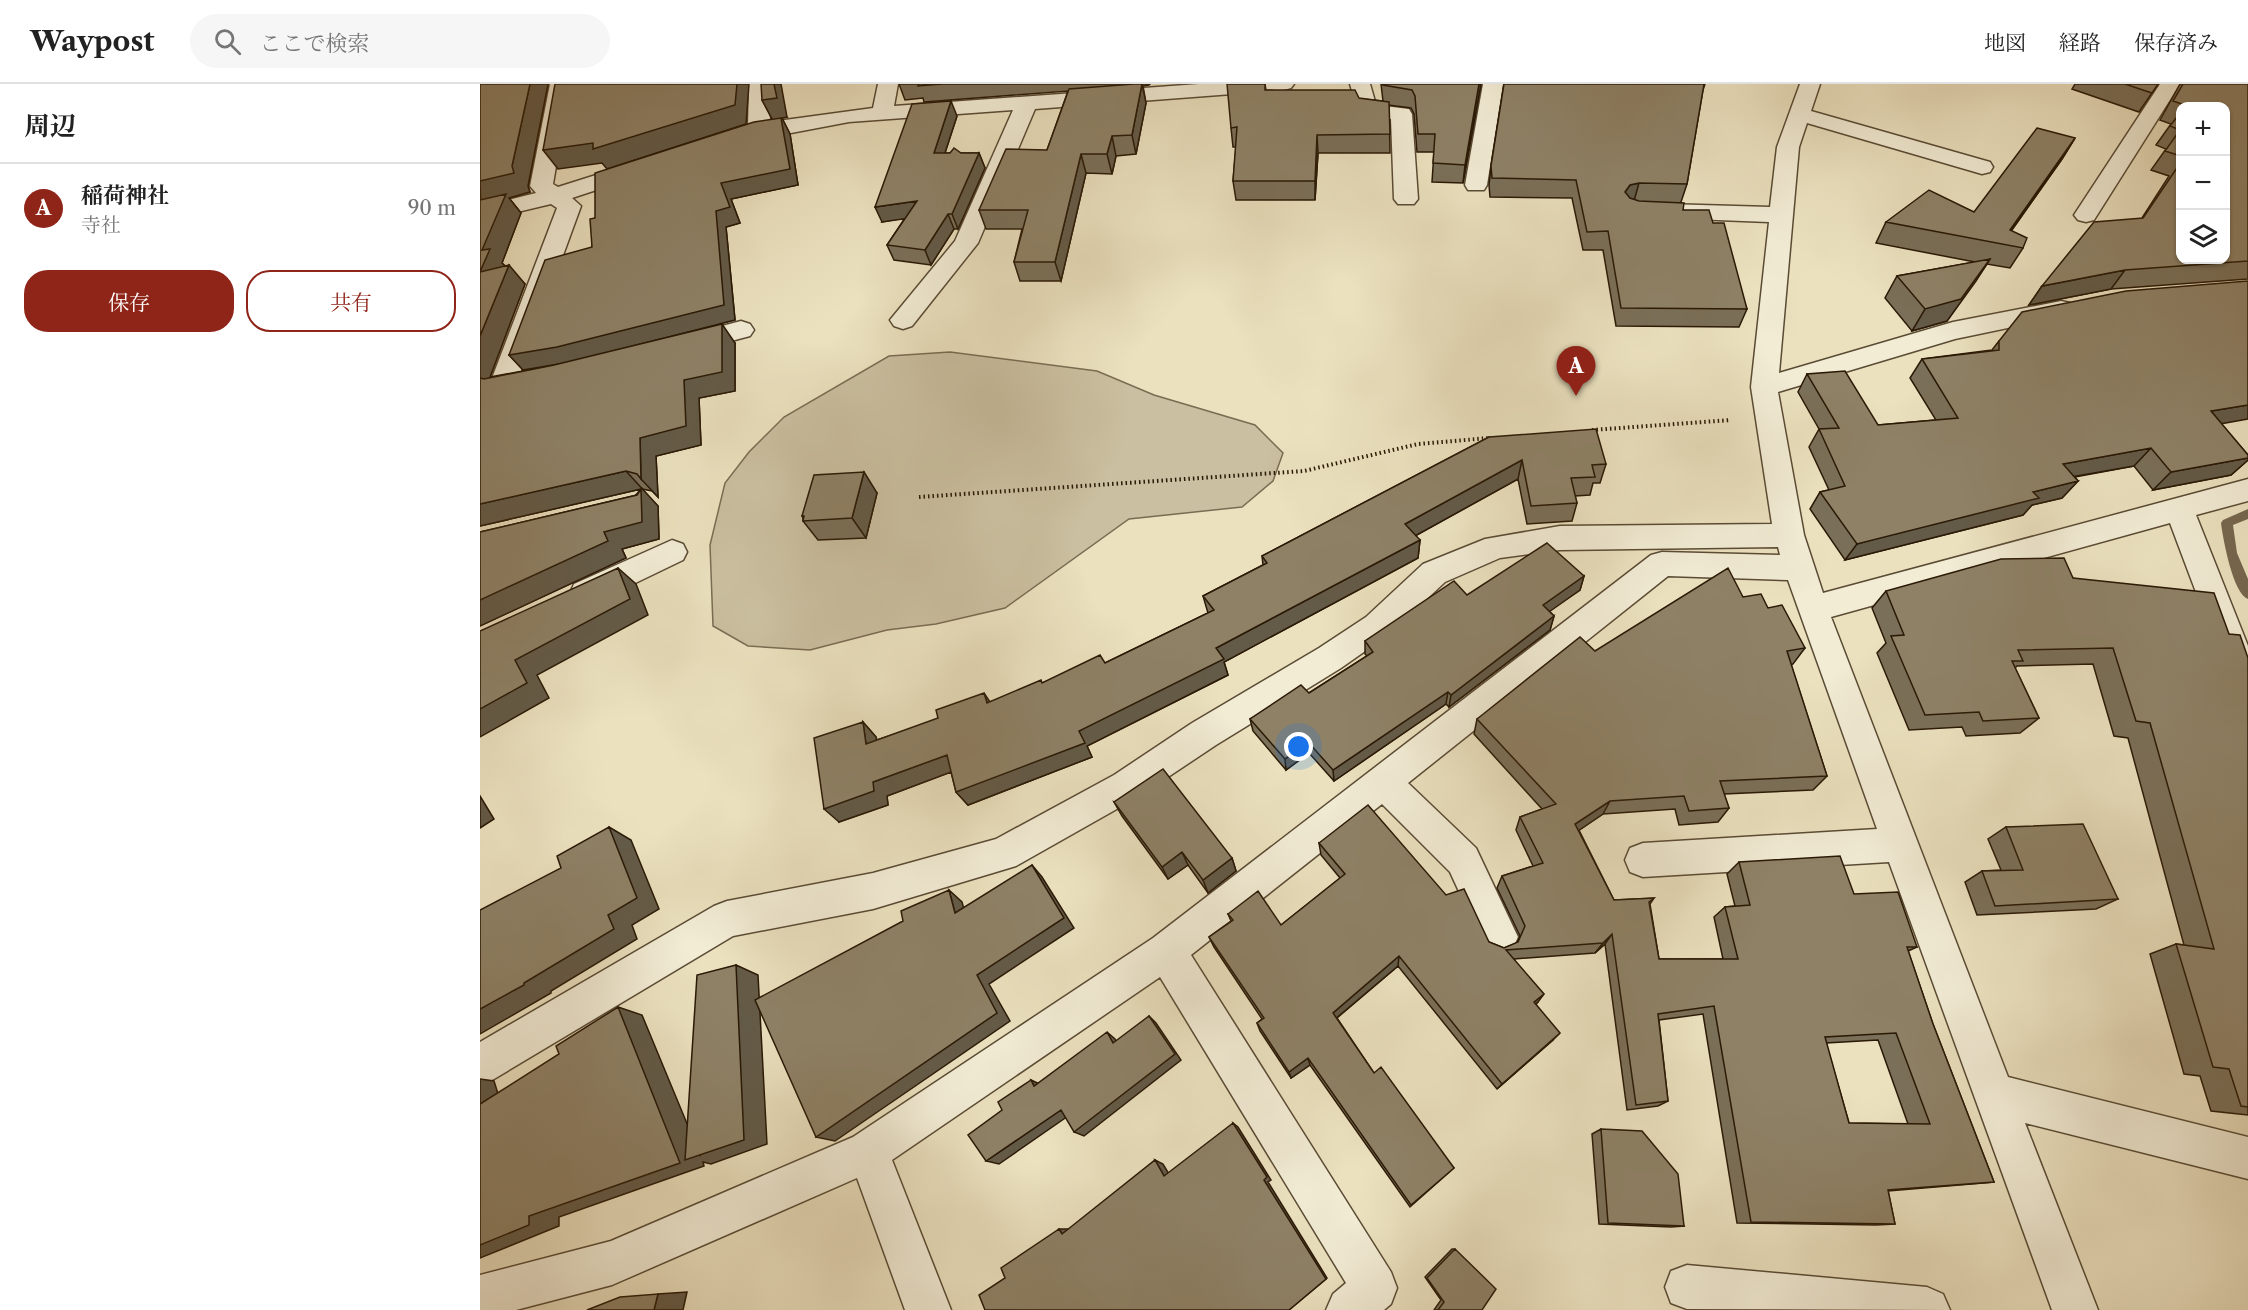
<!DOCTYPE html>
<html lang="ja">
<head>
<meta charset="utf-8">
<style>
	body { margin:0; font-family:"Libre Caslon Text","Noto Serif JP",serif; background:#f6f6f6; color:#222 }
	.controls { position:absolute; right:18px; top:18px; display:grid; overflow:hidden; border-radius:12px; box-shadow:0 2px 4px #0004 }
	.controls button { width:54px; height:54px; display:grid; place-items:center; padding:0; border:0; border-bottom:2px solid #e0e0e0; background:#fff; color:#222; font:30px sans-serif }
	.you { position:absolute; left:819px; top:663px; width:21px; height:21px; margin:-15px; border:4px solid #fff; border-radius:50%; background:#1a73e8; box-shadow:0 0 0 9px #1a73e833 }
	.badge { display:grid; place-items:center; width:39px; height:39px; border-radius:50%; background:#8f2418; color:#fff; font-size:20px; font-weight:700 }
	.pin { position:absolute; translate:-50% -50px; filter:drop-shadow(0 2px 3px #0008) }
	.pin::after { content:''; position:absolute; top:32px; width:21px; height:18px; background:inherit; clip-path:polygon(0 0,100% 0,50% 100%) }
	.list { margin:0; padding:0; list-style:none }
	h2 { display:flex; justify-content:space-between; align-items:center; height:78px; margin:0; padding:0 24px; font-size:26px }
	h2 small { font-size:20px; font-weight:400; color:#767676 }
	.list li { display:grid; grid-template-columns:39px 1fr auto; gap:18px; align-items:center; box-sizing:border-box; height:90px; padding:0 24px; border-top:2px solid #e0e0e0 }
	.list b { display:block; font-size:22px; white-space:nowrap }
	.list p { margin:0; font-size:20px; white-space:nowrap; color:#767676 }
	.list em { font-size:20px; font-style:normal; color:#767676 }
	.actions { display:flex; gap:12px; padding:18px 24px }
	.actions a { flex:1; padding:14px 0; border:2px solid #8f2418; border-radius:24px; text-align:center; font-size:21px; color:#8f2418 }
	.actions .main { background:#8f2418; color:#fff }
	.icon { flex:none; width:33px; height:33px; fill:none; stroke:currentColor; stroke-width:2; stroke-linecap:round; stroke-linejoin:round }
	.map { position:relative; flex:none; width:1768px; height:1226px; overflow:hidden }
	header { display:flex; align-items:center; gap:36px; box-sizing:border-box; height:84px; padding:0 30px; background:#fff; border-bottom:2px solid #e0e0e0 }
	header strong { font-size:28px }
	nav { display:flex; gap:33px; margin-inline-start:auto; font-size:21px }
	.search { width:420px; height:54px; background:#f6f6f6; display:flex; align-items:center; gap:15px; box-sizing:border-box; padding:0 21px; border-radius:33px; color:#767676; font-size:22px }
	main { display:flex }
	aside { flex:1; background:#fff }
	.map>svg:first-child { display:block }
	.green { fill:#cabfa0; stroke:#7a6c53; stroke-width:1.5 }
	.lines { fill:none; stroke-linecap:round; stroke-linejoin:round }
	.stream { fill:#76684f; fill-rule:evenodd }
	.minor-casing { stroke:#5a4b34; stroke-width:3 }
	.path { stroke:#2a1906; stroke-width:4; stroke-dasharray:1.5 3; stroke-linecap:butt }
	.minor { fill:#f2ecd5; fill-rule:evenodd }
	.wall { fill:#7a6f58; stroke:#2a1906; stroke-width:1.5; fill-rule:evenodd }
	.shaded-wall { fill:#635a47; stroke:#2a1906; stroke-width:1.5 }
	.building { fill:#8e8166; stroke:#2a1906; stroke-width:1.5; fill-rule:evenodd }
</style>
</head>
<body>
<header>
<strong>Waypost</strong>
<div class="search"><svg class="icon" aria-label="search" viewBox="0 0 24 24"><circle cx="10" cy="10" r="6"/><path d="M15 15l6 6"/></svg>ここで検索</div>
<nav><a>地図</a><a>経路</a><a>保存済み</a></nav>
</header>
<main>
<aside>
<h2>周辺<small></small></h2>
<ul class="list">
<li><span class="badge">A</span><div><b>稲荷神社</b><p>寺社</p></div><em>90 m</em></li>
</ul>
<div class="actions"><a class="main">保存</a><a>共有</a></div>
</aside>
<div class="map">
<svg width="1768" height="1226" viewBox="0 0 1768 1226">
	<rect width="100%" height="100%" fill="#ebe1bf"/>
	<filter id="stains"><feTurbulence type="fractalNoise" baseFrequency=".00333" numOctaves="4"/><feColorMatrix values="0 0 0 0 .2 0 0 0 0 .09 0 0 0 0 .02 0 0 0 .5 -.17"/></filter>
	<radialGradient id="worn" r=".72"><stop offset=".6" stop-color="#630" stop-opacity="0"/><stop offset="1" stop-color="#630" stop-opacity=".3"/></radialGradient>
	<path class="green" d="M470 268 617 287 674 311 775 341 803 369 793 397 762 423 649 435 525 524 456 540 407 546 330 566 268 562 233 542 230 461 245 399 269 368 304 333 409 272Z"/>
	<g class="lines">
		<path class="stream" d="M1768 425V435L1753 441 1757 469 1768 495V515C1753 510 1743 455 1741 439L1743 436Z"/>
		<g class="minor-casing">
			<path id="minor" d="M70 0H90L73 100 78 103 157 78 165 80 168 85 165 90 92 114 101 122 40 289 54 287 63 289 67 296 63 303 22 311 13 309 9 302 77 124 71 120 0 137V123L56 109 50 102Z
				M269 0H289L290 38 393 24 398 0H418L414 22 719 0H814L811 4 804 6 555 25 498 159 432 242 423 245 414 242 410 236 475 157 533 26 369 38 263 58 255 56 252 51 255 46 268 42Z
				M870 0H890L896 21 929 25 932 30 938 115 934 120H918L914 115 911 35 879 31Z
				M1003 0H1023L1007 101 1004 106H988L985 101Z
				M1320 0H1340L1331 27 1510 78 1513 83 1510 88 1502 90 1327 39 1319 63 1299 289 1473 238 1581 217 1590 219 1594 225 1590 231 1475 255 1298 308 1324 451 1343 509 1768 395V417L1716 431 1768 562V618L1756 614 1752 604 1690 439 1351 533 1528 993 1768 1053V1095L1545 1039 1618 1226H1572L1409 778 1163 793 1150 788 1145 776 1150 764 1163 759 1397 745 1308 496 1188 492 928 699 996 764 1038 853 1032 866 1019 872 1006 866 970 788 902 720 711 871 911 1188 917 1204 911 1220 904 1226H846L853 1210 866 1199 680 893 412 1076 471 1226H425L377 1094 132 1201 36 1226H0V1191L131 1157 373 1053 673 854 1171 471 1182 468 1300 471 1298 463 1080 466 1020 474 965 498 908 551 861 584 736 661 658 713 536 782 393 825 253 852 14 995 0 1001V958L234 822 247 817 393 789 516 755 634 691 712 639 839 564 886 533 943 480 1005 455 1080 442 1292 440 1271 303 1289 138 1186 134 1178 132 1174 127 1178 122 1186 120 1290 123 1297 63Z
				M1680 0H1700L1614 136 1606 138 1598 136 1594 131Z
				M261 237 270 240 274 246 270 252 206 269 197 266 193 260 197 254Z
				M192 456 203 460 207 468 203 476 116 518 105 522 94 518 90 509 94 500Z
				M1207 1181 1447 1203 1463 1210 1470 1226 1207 1225 1191 1219 1185 1203 1191 1187Z"/>
		</g>
		<path class="path" d="M1112 346 1251 336
			M439 413 824 387 938 360 1009 354"/>
		<use href="#minor" class="minor"/>
	</g>
	<path class="wall" d="M0 0H68L48 102 50 108 29 114 41 129 22 179 45 200 10 293 85 279 43 286 29 271 112 163 115 134 292 35 282 16 307 33 302 34 310 50 318 101 251 115 260 139 246 143 255 236 180 255 255 259V307L219 314 221 361 176 372 178 413 172 407 162 405 178 422 179 455 142 465 146 474 0 542V448L157 411 161 405 0 442Z
		M419 0H670L669 1 663 2 666 19 656 70 636 72 632 90 606 89 581 197H540L534 178 542 145H506L499 126 567 66 588 7 444 18 443 14 425 16Z
		M785 0 786 6 903 17 901 0H1001L983 99 952 98 954 68H937L934 30 931 24 909 21 910 69H838L835 116H756L753 97 756 63H753L751 44Z
		M1024 0H1225L1223 6 1207 100 1201 118 1203 126 1233 139 1267 225 1259 243 1136 242 1123 166H1103L1092 114 1010 113 1009 101 1011 82Z
		M1595 0H1678L1659 28 1592 5Z
		M1700 0H1768V195L1631 205 1549 221 1562 202 1662 134 1689 92 1671 86 1686 65 1676 61 1691 40 1680 36ZM1701 22H1746L1701 176Z
		M477 32 465 69H499L505 84 478 145H474L451 181 414 176 407 161 425 134 402 138Z
		M1595 54 1582 75 1531 147 1543 164 1530 184 1507 180 1467 237 1432 247 1405 214 1417 192 1495 178 1396 159 1406 138 1494 128Z
		M1519 257 1741 340 1768 371V376L1751 391 1673 406 1654 382 1595 393 1598 397 1582 414 1552 421 1543 431 1365 476 1330 425 1340 408 1349 406 1329 363 1339 345 1318 308 1327 290 1398 341 1456 336 1430 294 1442 275 1512 266Z
		M1009 353 1126 380 1120 399H1113L1110 411 1095 412 1097 419 1092 437 1047 440 1038 395 935 452 940 456 938 474 744 578 748 591 607 662 612 673 488 721 476 708 471 688 407 712 408 721 359 738 383 638 396 653 397 656 510 618 562 599 625 579 728 529 723 512 783 481 782 472Z
		M397 409 386 454 338 456 323 437V434L322 432Z
		M1104 492 1100 506 1069 527 1074 532 1070 546 969 623 966 620 854 697 829 669 806 686 773 647 770 635 829 609 887 572 885 570V557L987 511Z
		M1593 494 1749 550 1768 574V1031L1731 1027 1720 992 1704 990 1670 870 1696 860 1704 861 1648 654 1634 652 1613 580 1537 582 1535 584 1559 634 1540 649 1486 652 1482 643 1429 646 1397 569 1406 559 1392 524 1406 507Z
		M1263 513 1288 524 1325 564 1313 580 1311 581 1347 692 1333 706 1244 710 1249 724 1238 738 1199 741 1195 725 1123 730 1099 746 1134 816 1174 814 1170 820 1179 875H1243L1234 833 1245 823 1255 822 1247 790 1259 778 1374 810 1437 863 1428 867 1453 940 1514 1098 1408 1107 1415 1140 1396 1141 1257 1139 1223 930 1179 936 1188 1017 1178 1022 1147 1026 1125 860 1115 869 1034 875 1058 918 1056 920 1073 956 1017 1005 918 882 857 934 894 989 974 1084 930 1123 830 981 811 994 780 947 777 939 782 935 734 863 729 853 751 837 748 830 801 841 860 794 841 771 839 759 966 811 1009 858 1024 864 1037 859 1040 852 1017 804 1022 792 1053 782 1036 746 1040 733 1062 725 994 650 997 635 1115 567ZM1398 956 1428 1040 1369 1039 1346 959Z
		M634 718 752 774 756 787 728 809 708 781 688 795 642 732Z
		M1526 743 1638 815 1616 825 1497 831 1485 798 1502 787 1521 786 1508 755Z
		M1121 1045 1204 1142 1191 1143 1119 1140 1112 1050Z
		M972 1165H975L1002 1226H954L961 1216 945 1193Z"/>
	<path class="shaded-wall" d="M50 0H68L48 102 50 108 29 114 41 129 22 179 27 184 0 189 2 166 0 97 32 82Z
		M257 0H269L266 40 127 85 122 79 78 85 63 66Z
		M294 0H301L307 33 302 34 310 50 318 101 251 115 260 139 246 143 255 236 91 278 43 286 29 271 236 127 241 99 292 35 282 16Z
		M662 0 666 19 656 70 652 51Z
		M999 0H1001L983 99 985 81Z
		M471 17 477 32 460 84 454 69Z
		M837 51 838 69 835 116V97Z
		M632 52 636 72 632 90 627 70Z
		M1595 54 1582 75 1522 160 1530 146Z
		M499 69 505 84 478 145 472 130Z
		M601 70 606 89 581 197 575 178Z
		M1159 99 1154 117 1145 120V108L1150 101Z
		M437 117 444 132 402 138 395 123Z
		M468 130 474 145 451 181 445 166Z
		M1510 175 1496 197 1467 237 1432 247 1445 225Z
		M29 181 45 200 7 301 0 299V252Z
		M1645 186 1631 205 1549 221 1562 202Z
		M242 240 255 259V307L219 314 221 361 176 372 178 413 161 395 160 354 204 296Z
		M1768 321V335L1712 345 1731 327Z
		M1671 364 1654 382 1568 397 1583 380Z
		M1768 374V376L1751 391 1673 406 1691 388Z
		M1042 376 1038 395 924 458 925 440Z
		M146 387 178 422 179 455 142 465 146 474 0 542V516L124 448 161 405 0 442V420Z
		M384 388 397 409 386 454 372 434Z
		M1598 397 1582 414 1552 421 1543 431 1365 476 1377 460 1553 408Z
		M940 456 938 474 744 578 748 591 607 662 612 673 488 721 476 708 599 647 736 564Z
		M138 484 156 500 168 531 57 591 69 614 0 653V625L35 576Z
		M1104 492 1100 506 1059 535 1063 521Z
		M1074 532 1070 546 969 623 971 611Z
		M968 608 966 620 854 697 853 686Z
		M504 609 514 624 507 619Z
		M383 638 396 653 400 674 386 660Z
		M828 658 829 669 806 686 805 675Z
		M467 671 479 685 407 712 408 721 359 738 344 725 393 698Z
		M0 712 14 735 0 744Z
		M1130 717 1123 730 1089 753 1095 740Z
		M129 743 151 756 179 825 152 841 157 855 71 907V909L0 950V925L44 899 128 831Z
		M702 768 708 781 688 795 682 783Z
		M752 774 756 787 728 809 723 796Z
		M552 781 562 793 594 844 509 900 530 937 355 1057 336 1053 497 891Z
		M469 806 482 818 488 840 475 829Z
		M1132 850 1125 860 1115 869 1123 859Z
		M919 872 918 882 854 936 853 929Z
		M256 881 278 891 287 1060 231 1080 223 1078 224 1082 79 1133V1142L0 1174V1161L49 1132 138 923 162 931 220 1071Z
		M1064 910 1058 918 1049 926 1054 918Z
		M669 932 676 939 701 976 604 1052 594 1048Z
		M627 948 635 955 641 966 633 959Z
		M1080 949 1073 956 1017 1005 1022 1000Z
		M828 974 830 981 811 994 809 988Z
		M0 995 14 997 24 1029 0 1025Z
		M551 996 562 1001 554 1002Z
		M581 1026 591 1030 519 1080 506 1077Z
		M753 1039 758 1043 791 1096 788 1098 847 1194 809 1226Z
		M675 1076 683 1080 692 1095 684 1092Z
		M579 1145H591L582 1150Z
		M207 1208 203 1226H174L178 1210Z"/>
	<path class="building" d="M0 0H50L32 82 34 89 0 97Z
		M75 0H257L255 21 113 65V59L63 66Z
		M281 0H294L297 14 282 16Z
		M439 0H462L438 2Z
		M654 0H662L652 51 632 52 627 70H601L575 178H534L548 126H499L526 65 567 66 589 5Z
		M747 0H785V6H875L879 14 909 18 910 50 837 51 835 97H753L757 43 751 44Z
		M903 0H999L985 81 953 79 955 50H938L935 12 932 6 903 1Z
		M1024 0H1224L1207 100 1159 99 1150 101 1145 108 1150 114 1159 117 1204 119 1203 126H1229L1233 139H1244L1267 225 1141 224 1128 147 1107 148 1096 96 1012 94 1011 82Z
		M1645 0H1678L1672 9Z
		M1703 0H1768V177L1645 186 1562 202 1614 138 1663 134 1701 78V176H1746V22H1704L1705 21 1693 17Z
		M471 17 454 69H470L474 64 481 69H499L472 130H468L445 166 407 161 437 117 395 123 432 20Z
		M1701 28V72L1685 67 1700 46 1690 42Z
		M301 34 310 85 241 99 250 123 236 127 244 221 77 263 29 271 65 176 112 163 110 135 115 134V89L274 38Z
		M1557 44 1595 54 1530 146 1547 154 1543 164 1406 138 1449 106 1494 128Z
		M26 110 2 166 10 165 0 188V116Z
		M1510 175 1481 215 1445 225 1417 192Z
		M29 181 0 252V188Z
		M1768 197V321L1731 327 1768 371V374L1691 388 1671 364 1583 380 1598 397 1553 408 1559 414 1377 460 1340 408 1365 402 1339 345 1359 344 1327 290 1365 287 1398 341 1478 334 1442 275 1519 266V257L1542 228 1646 207Z
		M242 240V288L204 296 206 342 160 354 161 395 157 390 146 387 0 420V294L4 295 74 281Z
		M1116 345 1126 380 1112 381 1115 393 1091 394 1097 419 1051 422 1042 376 925 440 940 456 736 564 744 575 599 647 605 659 476 708 467 671 393 698 394 707 344 725 334 654 383 638 386 660 458 634 456 626 504 609 507 619 561 596 562 599 620 571 625 579 734 526 723 512 787 479 782 472 1009 353Z
		M384 388 372 434 323 437 324 432H322L334 391Z
		M161 405 162 438 124 448 128 457 0 516V448L157 411Z
		M1067 459 1104 492 1063 521 1074 532 971 611 968 608 853 686 828 658 805 675 770 635 821 601 829 609 893 568 885 557 974 497 987 511Z
		M1584 474 1593 494 1734 509 1749 550 1760 551 1768 574V1023L1761 1022 1749 985 1733 983 1696 860 1734 865 1670 639 1656 637 1633 564 1538 566 1543 577H1532L1559 634 1503 637 1499 628 1445 631 1411 552 1424 551 1406 507 1521 475Z
		M138 484 150 515 35 576 47 599 0 625V547Z
		M1248 484 1263 513 1281 510 1288 524 1302 521 1325 564 1307 567 1347 692 1240 697 1249 724 1209 727 1204 712 1130 717 1095 740 1134 816 1174 814 1169 818 1179 875H1258L1245 823 1270 821 1259 778 1360 772 1374 810 1418 808 1437 863H1427L1453 940 1514 1098 1408 1106 1415 1140 1271 1138 1234 922 1178 930 1188 1017 1156 1021 1132 850 1123 859 1026 866 1064 910 1054 918 1080 949 1022 1000 919 872 853 929 894 989 901 983 974 1084 931 1121 828 974 809 988 777 939 784 934 729 853 753 836 748 830 778 807 801 841 865 790 839 759 888 721 966 811 984 805 1009 858 1024 864 1038 858 1045 842 1022 792 1063 779 1040 733 1076 720 997 635 1100 553 1115 567ZM1416 949 1450 1040 1369 1039 1345 953Z
		M683 685 752 774 723 796 702 768 682 783 634 718Z
		M1603 740 1638 815 1515 822 1502 787 1543 786 1526 743Z
		M129 743 157 814 128 831 134 845 44 899V901L0 925V826L81 784 77 772Z
		M552 781 584 834 497 891 517 929 336 1053 275 916 423 837 421 827 469 806 475 829Z
		M256 881 264 1056 205 1076 217 891Z
		M138 923 200 1079 49 1132V1141L0 1161V1020L79 970 76 962Z
		M669 932 695 970 594 1048 581 1026 506 1077 488 1051 522 1026 518 1018 551 996 554 1002 627 948 633 959Z
		M753 1039 787 1093 784 1096 846 1195 809 1226H505L499 1211 525 1194 521 1184 579 1145 582 1150 675 1076 684 1092Z
		M1121 1045 1162 1047 1198 1090 1204 1142 1128 1139Z
		M975 1165 1016 1205 1002 1226H958L964 1218 947 1194Z
		M178 1210 174 1226H107L140 1213Z"/>
	<rect width="100%" height="100%" filter="url(#stains)"/>
	<rect width="100%" height="100%" fill="url(#worn)"/>
</svg>
<div class="controls">
<button>+</button>
<button>−</button>
<button><svg class="icon" aria-label="layers" viewBox="0 0 24 24"><path d="M12 4l9 5-9 5-9-5zM3 14l9 5 9-5"/></svg></button>
</div>
<div class="you"></div>
<div class="pin badge" style="left:1096px;top:312px">A</div>
</div>
</main>
</body>
</html>
